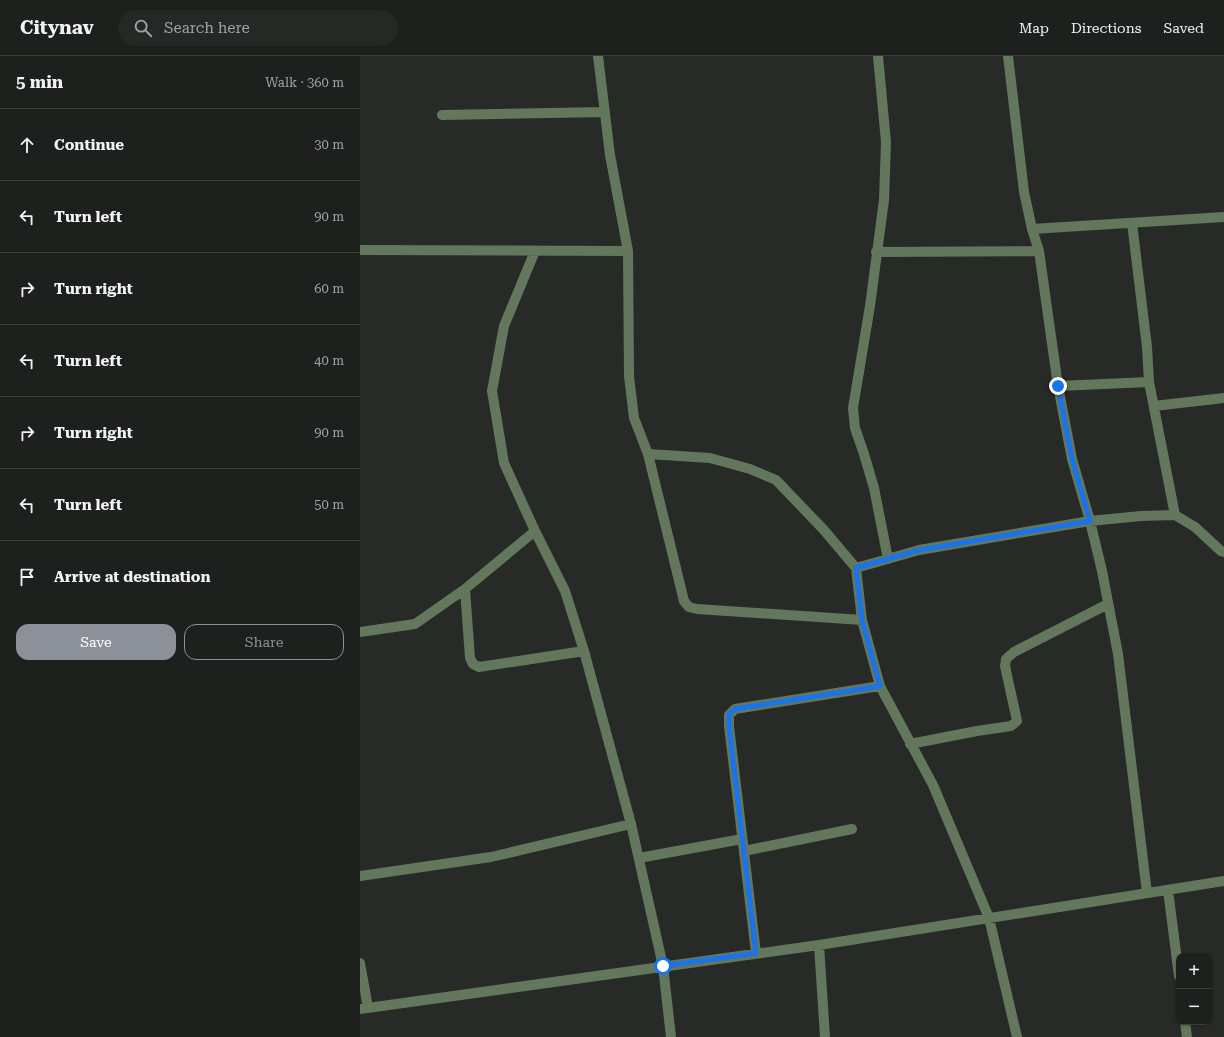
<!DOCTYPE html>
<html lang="en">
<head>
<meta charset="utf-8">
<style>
	body { margin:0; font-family:"Roboto Serif",serif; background:#262826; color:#f1f3f6 }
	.controls { position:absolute; right:12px; bottom:12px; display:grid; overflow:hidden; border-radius:8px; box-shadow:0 1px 3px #0004 }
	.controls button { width:36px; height:36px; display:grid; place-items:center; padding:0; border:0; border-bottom:1px solid #3c3e3b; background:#1e201d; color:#f1f3f6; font:20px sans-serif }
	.stop { position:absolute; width:12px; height:12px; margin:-9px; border:3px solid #1a73e8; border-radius:50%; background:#fff }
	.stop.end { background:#1a73e8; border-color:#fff; box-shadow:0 1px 4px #0008 }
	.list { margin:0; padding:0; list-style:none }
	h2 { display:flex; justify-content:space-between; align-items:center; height:52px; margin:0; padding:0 16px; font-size:17px }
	h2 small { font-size:13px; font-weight:400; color:#a1a3a4 }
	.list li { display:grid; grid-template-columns:26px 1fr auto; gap:12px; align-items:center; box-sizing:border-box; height:72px; padding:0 16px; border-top:1px solid #3c3e3b }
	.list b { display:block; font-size:15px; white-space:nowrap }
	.list em { font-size:13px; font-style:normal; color:#a1a3a4 }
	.actions { display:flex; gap:8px; padding:12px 16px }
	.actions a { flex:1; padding:9px 0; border:1px solid #8c9099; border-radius:12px; text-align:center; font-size:14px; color:#8c9099 }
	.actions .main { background:#8c9099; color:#fff }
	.icon { flex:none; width:22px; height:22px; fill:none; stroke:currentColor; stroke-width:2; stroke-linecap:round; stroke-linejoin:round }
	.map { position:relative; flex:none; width:864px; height:981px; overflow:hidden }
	header { display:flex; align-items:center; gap:24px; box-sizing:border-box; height:56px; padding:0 20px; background:#1e201d; border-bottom:1px solid #3c3e3b }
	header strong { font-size:19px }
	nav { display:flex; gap:22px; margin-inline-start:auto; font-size:14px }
	.search { width:280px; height:36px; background:#262826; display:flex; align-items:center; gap:10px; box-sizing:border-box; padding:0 14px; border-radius:22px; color:#a1a3a4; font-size:15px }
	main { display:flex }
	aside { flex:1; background:#1e201d }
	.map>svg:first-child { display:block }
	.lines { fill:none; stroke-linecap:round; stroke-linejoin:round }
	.minor { stroke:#62775c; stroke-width:10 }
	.route { stroke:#1a73e8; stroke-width:5 }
</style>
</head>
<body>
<header>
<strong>Citynav</strong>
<div class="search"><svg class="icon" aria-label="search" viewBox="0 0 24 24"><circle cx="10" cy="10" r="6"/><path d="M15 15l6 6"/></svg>Search here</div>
<nav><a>Map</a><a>Directions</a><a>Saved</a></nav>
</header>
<main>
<aside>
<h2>5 min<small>Walk · 360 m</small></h2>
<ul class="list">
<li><svg class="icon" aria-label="ahead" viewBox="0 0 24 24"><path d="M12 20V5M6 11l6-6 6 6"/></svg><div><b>Continue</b></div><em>30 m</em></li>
<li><svg class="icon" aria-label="left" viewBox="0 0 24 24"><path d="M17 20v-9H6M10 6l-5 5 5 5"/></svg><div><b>Turn left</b></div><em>90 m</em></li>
<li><svg class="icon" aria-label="right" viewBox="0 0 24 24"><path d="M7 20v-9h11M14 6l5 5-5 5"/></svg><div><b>Turn right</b></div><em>60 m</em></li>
<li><svg class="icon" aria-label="left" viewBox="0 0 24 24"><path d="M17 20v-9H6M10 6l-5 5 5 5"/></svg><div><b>Turn left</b></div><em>40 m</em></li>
<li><svg class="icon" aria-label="right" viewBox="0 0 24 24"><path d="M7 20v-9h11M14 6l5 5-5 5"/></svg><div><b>Turn right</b></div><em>90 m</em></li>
<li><svg class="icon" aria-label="left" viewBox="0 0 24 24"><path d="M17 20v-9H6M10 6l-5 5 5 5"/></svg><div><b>Turn left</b></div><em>50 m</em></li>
<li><svg class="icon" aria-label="arrive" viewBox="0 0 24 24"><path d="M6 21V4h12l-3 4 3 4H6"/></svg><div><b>Arrive at destination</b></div></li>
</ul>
<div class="actions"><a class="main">Save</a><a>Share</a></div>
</aside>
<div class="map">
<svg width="864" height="981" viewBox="0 0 864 981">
	<rect width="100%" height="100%" fill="#282a27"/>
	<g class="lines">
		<path class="minor" d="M238 0 250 99 268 195 269 320 274 362 288 398 324 545 329 551 337 553 502 564
			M518 0 526 86 524 144 510 250 493 352 495 372 504 398 514 432 528 503
			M648 0 664 136 672 173 679 195 698 330 712 403 730 465 742 515 758 598 787 837
			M82 59 245 56
			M772 167 787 291 789 326 815 459
			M672 173 864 161
			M0 194 268 195
			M175 195 144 270 132 335 144 407 175 475 205 535 224 595 271 768 303 910 311 981
			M516 196 679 195
			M698 330 789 326
			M794 350 864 342
			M288 398 350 402 390 413 416 424 463 473 496 512 502 564 520 630 573 729 629 862 657 981
			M496 512 559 494 730 465 781 460 815 459 835 471 861 495 864 496
			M105 533 110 602 113 608 119 611 224 595
			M0 576 55 568 105 533 175 475
			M550 688 617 675 651 670 657 665 645 610 646 603 654 596 748 548
			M384 795 492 773
			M279 802 382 783
			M0 820 131 801 271 768
			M808 834 819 920
			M459 889 465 981
			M396 897 369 670V659L375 653 520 630
			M0 907 8 952
			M0 953 459 889 864 825
			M825 966 827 981"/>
	</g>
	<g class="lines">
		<path class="route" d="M303 910 396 897 369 670V658L375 653 520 630 502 564 496 512 559 494 730 465 712 403 698 330"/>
	</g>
</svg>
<div class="controls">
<button>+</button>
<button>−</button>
</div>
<div class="stop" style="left:303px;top:910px"></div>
<div class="stop end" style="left:698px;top:330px"></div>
</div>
</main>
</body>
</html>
